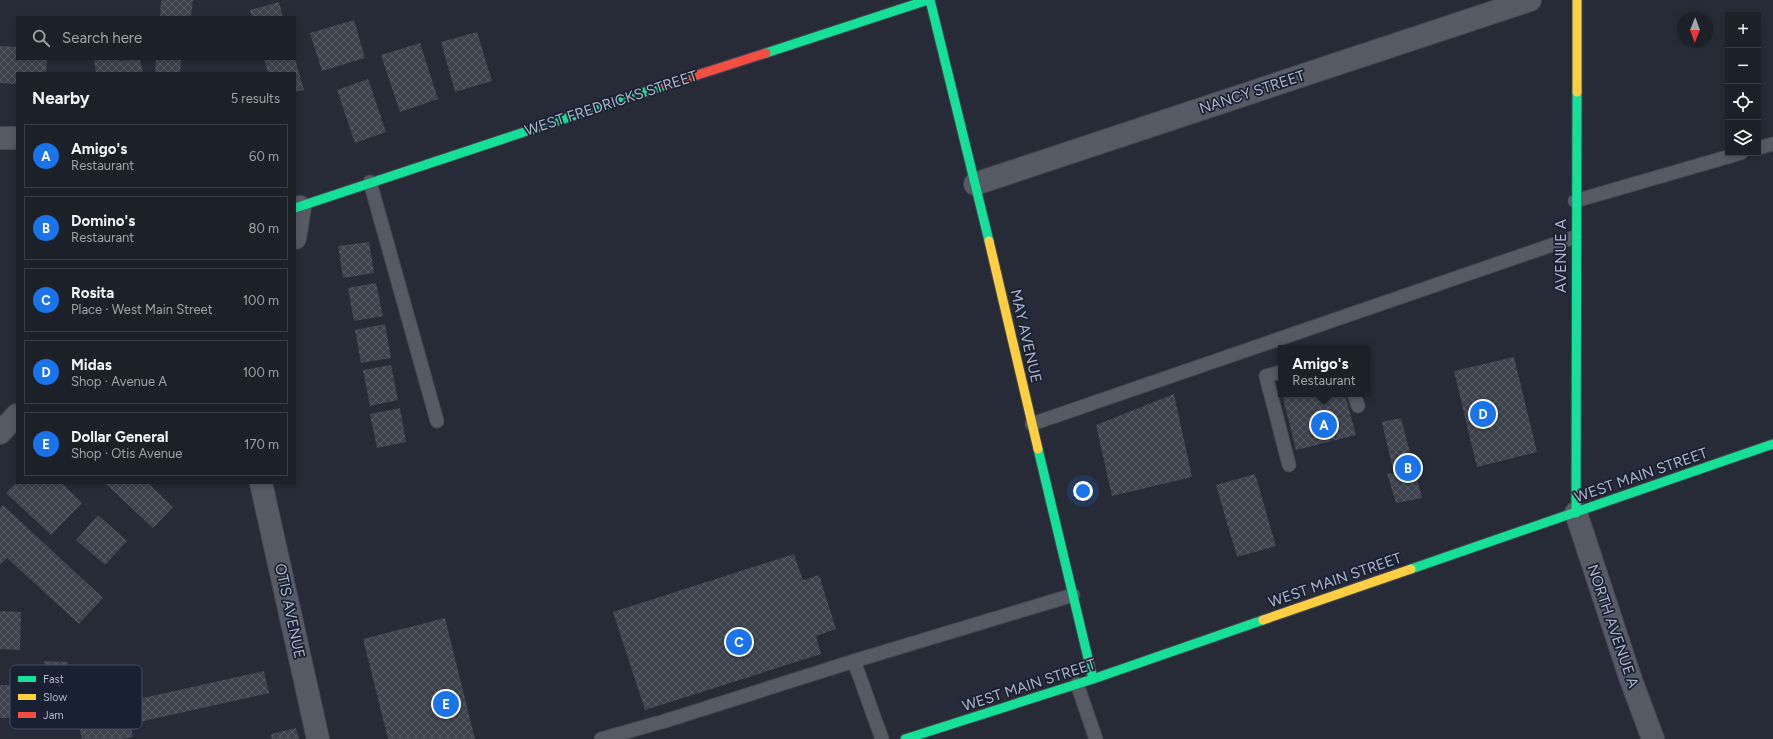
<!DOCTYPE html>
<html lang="en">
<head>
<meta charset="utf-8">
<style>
	body { margin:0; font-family:Figtree,sans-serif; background:#252831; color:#f1f3f6 }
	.controls { position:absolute; right:12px; top:12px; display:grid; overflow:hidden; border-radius:0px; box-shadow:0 2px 6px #0003 }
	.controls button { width:36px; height:36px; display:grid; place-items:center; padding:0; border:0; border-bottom:1px solid #3a3e46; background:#1c2029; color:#f1f3f6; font:20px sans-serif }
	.compass { position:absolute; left:1677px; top:12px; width:36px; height:36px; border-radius:50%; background:#1c2029; box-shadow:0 2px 6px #0003; rotate:181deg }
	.you { position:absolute; left:1083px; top:491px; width:14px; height:14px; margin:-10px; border:3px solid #fff; border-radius:50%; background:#1a73e8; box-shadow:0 0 0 6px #1a73e833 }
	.badge { display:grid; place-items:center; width:26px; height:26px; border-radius:50%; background:#1a73e8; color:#fff; font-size:13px; font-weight:700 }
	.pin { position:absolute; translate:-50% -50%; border:2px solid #fff; box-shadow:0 1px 4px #0006 }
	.popup { position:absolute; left:1278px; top:345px; width:92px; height:52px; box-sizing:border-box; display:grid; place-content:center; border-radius:0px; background:#1c2029; filter:drop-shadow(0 1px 3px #0005); font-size:13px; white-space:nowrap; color:#a0a3a8 }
	.popup b { font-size:15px; color:#f1f3f6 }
	.popup::after { content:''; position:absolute; left:50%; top:100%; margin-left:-8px; border:8px solid transparent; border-top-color:#1c2029 }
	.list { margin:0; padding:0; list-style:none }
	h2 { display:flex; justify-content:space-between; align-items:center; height:52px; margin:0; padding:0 16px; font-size:17px }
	h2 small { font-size:13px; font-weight:400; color:#a0a3a8 }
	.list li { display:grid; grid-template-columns:26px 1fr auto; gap:12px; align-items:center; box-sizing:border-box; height:64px; margin:0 8px 8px; padding:0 8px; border:1px solid #3a3e46; border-radius:0px }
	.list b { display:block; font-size:15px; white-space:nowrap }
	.list p { margin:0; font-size:13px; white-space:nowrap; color:#a0a3a8 }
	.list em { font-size:13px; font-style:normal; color:#a0a3a8 }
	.icon { flex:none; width:22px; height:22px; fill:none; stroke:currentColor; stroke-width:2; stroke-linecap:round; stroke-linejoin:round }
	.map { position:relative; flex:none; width:1773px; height:739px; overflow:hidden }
	.search { position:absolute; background:#1c2029; box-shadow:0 2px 6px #0003; left:16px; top:16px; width:280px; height:44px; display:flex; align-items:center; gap:10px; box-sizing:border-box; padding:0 14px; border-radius:0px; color:#a0a3a8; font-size:15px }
	.panel { position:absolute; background:#1c2029; box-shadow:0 2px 6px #0003; left:16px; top:72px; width:280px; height:412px; border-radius:0px }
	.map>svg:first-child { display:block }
	.building { fill:url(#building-cross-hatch) }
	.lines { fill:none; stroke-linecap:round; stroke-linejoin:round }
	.lane-casing { stroke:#434750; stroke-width:15 }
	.street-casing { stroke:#434750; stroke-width:24 }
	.fast-casing { stroke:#434750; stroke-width:11 }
	.slow-casing { stroke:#434750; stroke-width:11 }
	.jam-casing { stroke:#434750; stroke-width:11 }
	.lane { stroke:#565a64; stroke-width:13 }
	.street { stroke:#565a64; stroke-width:22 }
	.fast { stroke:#16e098; stroke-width:9 }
	.slow { stroke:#ffcf43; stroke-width:9 }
	.jam { stroke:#f24e42; stroke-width:9 }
	.labels { text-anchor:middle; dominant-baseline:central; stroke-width:3.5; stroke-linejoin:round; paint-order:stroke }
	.street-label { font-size:15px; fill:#afb6c9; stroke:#192032 }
	.key { fill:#192032; stroke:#464d5f; stroke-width:1 }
	.key-label { font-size:11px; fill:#afb6c9 }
</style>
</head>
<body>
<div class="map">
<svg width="1773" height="739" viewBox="0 0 1773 739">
	<defs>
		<pattern id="building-cross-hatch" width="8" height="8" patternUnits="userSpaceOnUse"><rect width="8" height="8" fill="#3e424d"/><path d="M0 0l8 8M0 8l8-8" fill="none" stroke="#575b65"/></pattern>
	</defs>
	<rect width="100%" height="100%" fill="#262b37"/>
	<path class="building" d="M161 0H193L191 17H160Z
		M279 2 283 17H252L250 10Z
		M354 20 365 58 322 71 310 33Z
		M477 32 492 81 455 92 441 42Z
		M420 43 438 99 400 112 381 55Z
		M0 46 17 47V59H47L46 73H17V84L0 83Z
		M94 59H119V61L140 59 143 73H96Z
		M156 59H181L180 73H155Z
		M264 59H295L304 90 295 92V73H268Z
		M368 79 386 132 355 143 337 90Z
		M369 242 374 273 343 278 338 246Z
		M376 283 383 316 354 321 348 288Z
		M385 324 391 358 361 363 355 330Z
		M1514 357 1537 452 1477 467 1454 371Z
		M391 365 398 400 370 406 363 370Z
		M1174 394 1192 477 1112 496 1096 425Z
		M1282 394H1345L1356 435 1296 450Z
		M400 408 406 442 377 448 370 414Z
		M1401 418 1422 498 1396 503 1387 473 1394 474 1382 422Z
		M1255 474 1276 546 1237 557 1216 485Z
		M17 482V483H62L82 503 51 535 6 493Z
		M105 483H148L173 507 153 528Z
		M3 505 103 598 79 624 7 558 0 565V508Z
		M98 515 127 541 105 565 76 540Z
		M794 554 803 580 819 575 836 629 816 636 821 654 645 710 613 612Z
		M0 611 21 612 20 650 0 649Z
		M445 618 475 739H388L363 639Z
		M44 661 68 662V680H44Z
		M264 671 269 693 130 724 133 737 122 739H82L76 713Z
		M0 685H51V718H0Z
		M296 728 299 739H272L271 734Z"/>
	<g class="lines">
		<g class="lane-casing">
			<path id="lane" d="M1758 148 1773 144
				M370 182 437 421
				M1575 201 1741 153
				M1281 372 1266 376 1289 465
				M1354 394 1358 406
				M1032 424 1575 237
				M854 661 1073 595
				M1077 684 1096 739
				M601 739 665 721 854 661 882 739"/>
		</g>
		<g class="street-casing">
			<path id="street" d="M0 138H17
				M975 184 1530 0
				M295 238 300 207
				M0 433 17 415
				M261 483 318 739
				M1576 513 1631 680 1653 739"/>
		</g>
		<g class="fast-casing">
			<path id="fast" d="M930 0 989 241
				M766 53 928 0
				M295 208 666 85
				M1038 449 1093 679
				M1576 513 1577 92
				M1411 569 1773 444
				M905 739 1093 679 1263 620"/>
		</g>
		<g class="slow-casing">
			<path id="slow" d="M1577 92V0
				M989 241 1038 449
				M1263 620 1411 569"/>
		</g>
		<g class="jam-casing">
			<path id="jam" d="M666 85 766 53"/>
		</g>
		<use href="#lane" class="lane"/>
		<use href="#street" class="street"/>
		<use href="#fast" class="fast"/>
		<use href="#slow" class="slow"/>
		<use href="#jam" class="jam"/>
	</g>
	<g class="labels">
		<g class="street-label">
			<text transform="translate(1252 92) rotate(-18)">NANCY STREET</text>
			<text transform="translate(611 103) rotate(-18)">WEST FREDRICKS STREET</text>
			<text transform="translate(1561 256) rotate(-90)">AVENUE A</text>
			<text transform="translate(1026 336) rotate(77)">MAY AVENUE</text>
			<text transform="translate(1641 475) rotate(-19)">WEST MAIN STREET</text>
			<text transform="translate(1335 580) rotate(-19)">WEST MAIN STREET</text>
			<text transform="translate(290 611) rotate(78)">OTIS AVENUE</text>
			<text transform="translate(1613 626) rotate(71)">NORTH AVENUE A</text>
			<text transform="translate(1029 685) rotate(-18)">WEST MAIN STREET</text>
		</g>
	</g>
	<rect x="10" y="665" width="132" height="64" rx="6" class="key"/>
	<rect x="18" y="676" width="18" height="6" fill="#16e098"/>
	<rect x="18" y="694" width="18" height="6" fill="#ffcf43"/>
	<rect x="18" y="712" width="18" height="6" fill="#f24e42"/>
	<g class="key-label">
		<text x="43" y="683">Fast</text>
		<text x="43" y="701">Slow</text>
		<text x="43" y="719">Jam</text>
	</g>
</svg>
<div class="controls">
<button>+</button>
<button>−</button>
<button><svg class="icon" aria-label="locate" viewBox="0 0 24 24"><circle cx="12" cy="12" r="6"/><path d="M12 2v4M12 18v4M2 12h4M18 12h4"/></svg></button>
<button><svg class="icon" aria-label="layers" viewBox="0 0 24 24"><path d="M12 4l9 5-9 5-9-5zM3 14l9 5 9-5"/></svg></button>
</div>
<svg class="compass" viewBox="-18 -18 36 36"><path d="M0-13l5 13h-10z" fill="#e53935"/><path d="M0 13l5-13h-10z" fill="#a0a3a8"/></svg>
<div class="you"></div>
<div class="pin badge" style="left:1324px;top:425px">A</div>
<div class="popup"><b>Amigo's</b>Restaurant</div>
<div class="pin badge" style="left:1408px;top:468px">B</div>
<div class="pin badge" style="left:739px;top:642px">C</div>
<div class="pin badge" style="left:1483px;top:414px">D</div>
<div class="pin badge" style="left:446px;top:704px">E</div>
<div class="search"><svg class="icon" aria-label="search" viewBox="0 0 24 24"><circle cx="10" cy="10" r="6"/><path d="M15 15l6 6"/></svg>Search here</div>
<section class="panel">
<h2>Nearby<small>5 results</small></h2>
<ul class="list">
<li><span class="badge">A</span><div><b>Amigo's</b><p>Restaurant</p></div><em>60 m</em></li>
<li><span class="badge">B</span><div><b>Domino's</b><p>Restaurant</p></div><em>80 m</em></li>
<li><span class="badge">C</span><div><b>Rosita</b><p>Place · West Main Street</p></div><em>100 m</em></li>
<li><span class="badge">D</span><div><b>Midas</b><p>Shop · Avenue A</p></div><em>100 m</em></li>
<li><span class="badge">E</span><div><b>Dollar General</b><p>Shop · Otis Avenue</p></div><em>170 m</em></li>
</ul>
</section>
</div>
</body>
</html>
